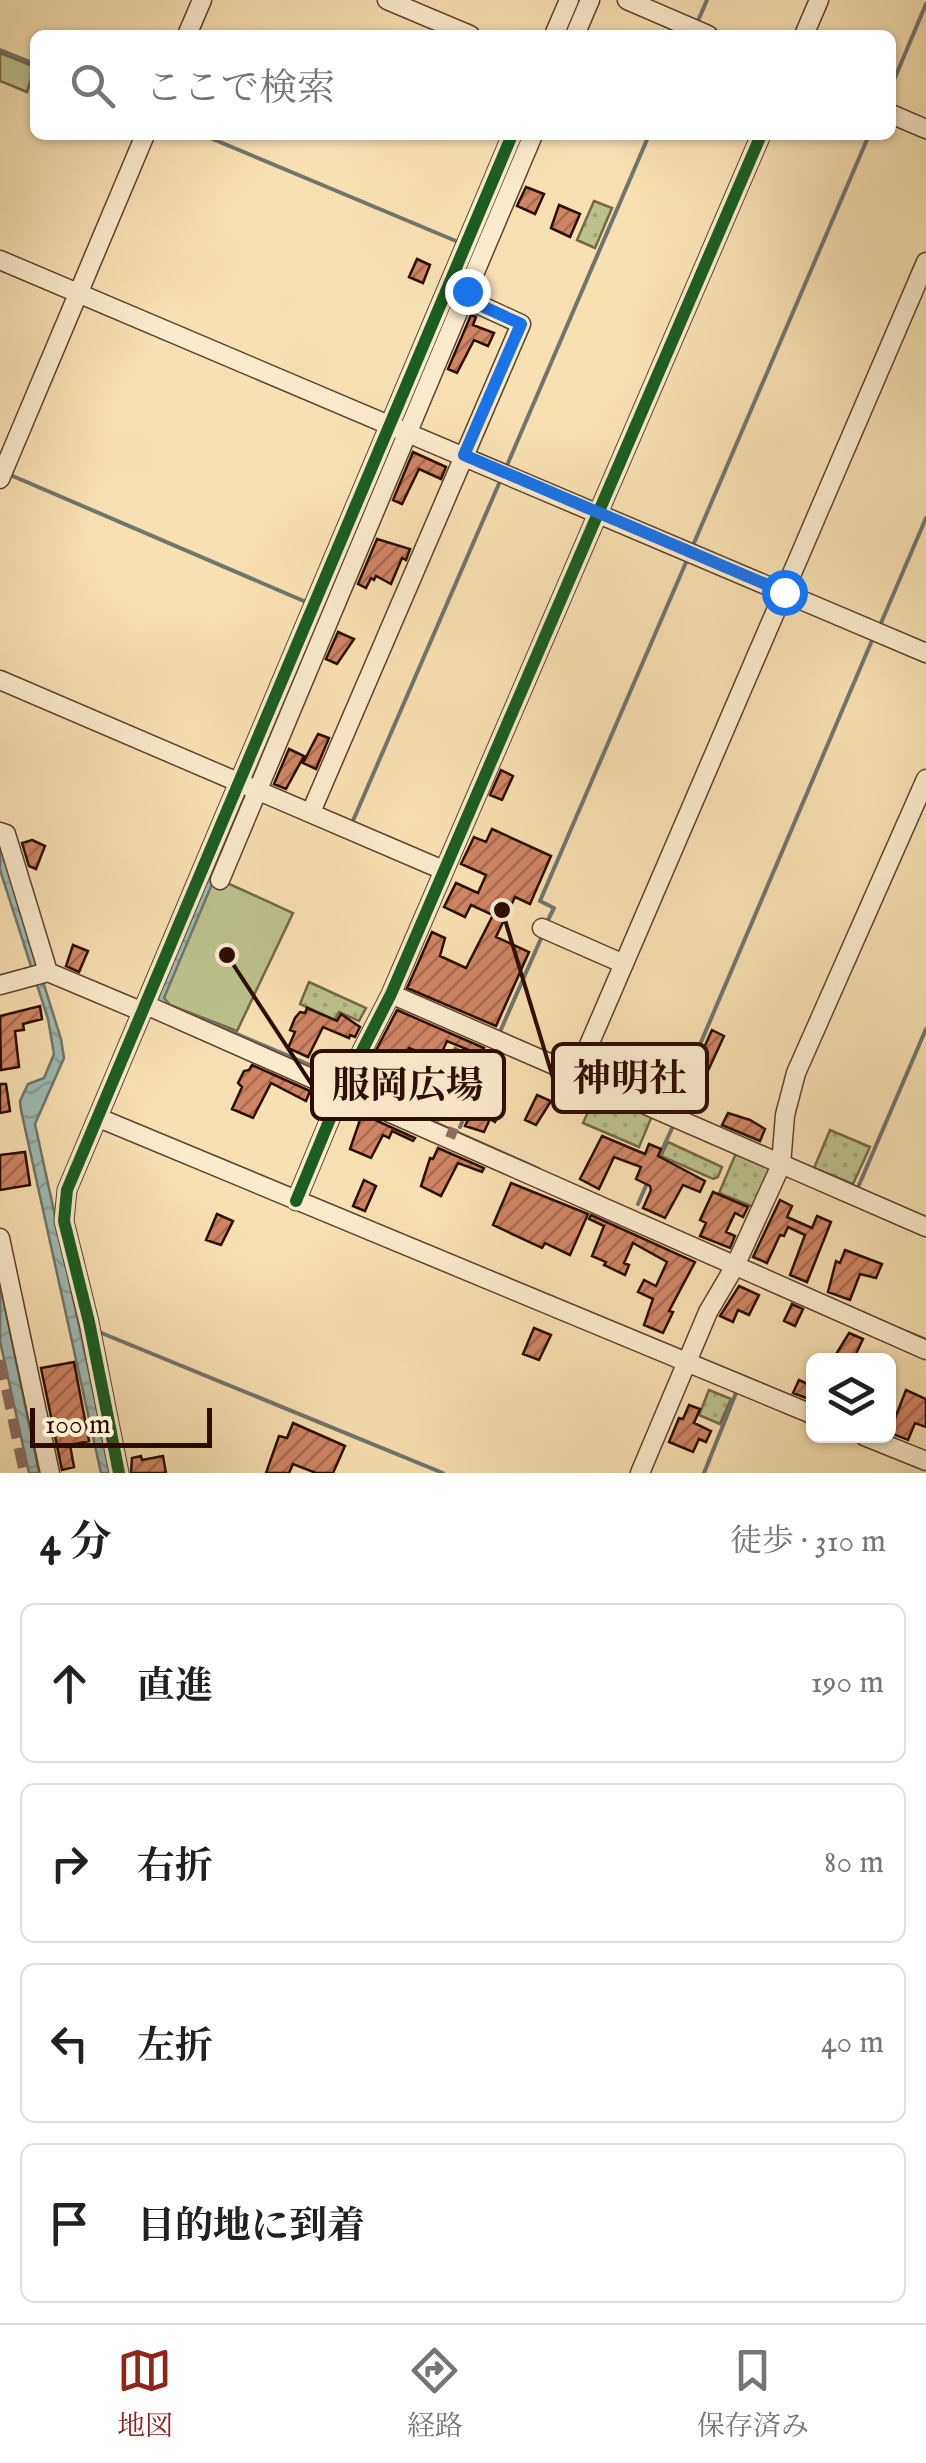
<!DOCTYPE html>
<html lang="ja">
<head>
<meta charset="utf-8">
<style>
	body { margin:0; font-family:"IM FELL English","Noto Serif JP",serif; background:#f6f6f6; color:#202124 }
	.controls { position:absolute; right:30px; bottom:30px; display:grid; overflow:hidden; border-radius:15px; box-shadow:0 2px 8px #0004 }
	.controls button { width:90px; height:90px; display:grid; place-items:center; padding:0; border:0; border-bottom:2px solid #e0e0e0; background:#fff; color:#202124; font:50px sans-serif }
	.scale { position:absolute; left:30px; bottom:25px; width:182px; box-sizing:border-box; padding-left:10px; border:5px solid #2b0d00; border-top:0; font-size:28px; line-height:35px; white-space:nowrap; color:#2b0d00; -webkit-text-stroke:8px #faebcc; paint-order:stroke }
	.stop { position:absolute; width:30px; height:30px; margin:-22px; border:8px solid #1a73e8; border-radius:50%; background:#fff }
	.stop.end { background:#1a73e8; border-color:#fff; box-shadow:0 2px 10px #0008 }
	.list { margin:0; padding:0; list-style:none }
	h2 { display:flex; justify-content:space-between; align-items:center; height:130px; margin:0; padding:0 40px; font-size:42px }
	h2 small { font-size:32px; font-weight:400; color:#757577 }
	.list li { display:grid; grid-template-columns:65px 1fr auto; gap:30px; align-items:center; box-sizing:border-box; height:160px; margin:0 20px 20px; padding:0 20px; border:2px solid #e0e0e0; border-radius:15px }
	.list b { display:block; font-size:38px; white-space:nowrap }
	.list em { font-size:32px; font-style:normal; color:#757577 }
	.icon { flex:none; width:55px; height:55px; fill:none; stroke:currentColor; stroke-width:2; stroke-linecap:round; stroke-linejoin:round }
	.map { position:relative; flex:none; width:926px; height:1473px; overflow:hidden }
	.search { position:absolute; background:#fff; box-shadow:0 2px 8px #0004; left:30px; right:30px; top:30px; height:110px; display:flex; align-items:center; gap:25px; box-sizing:border-box; padding:0 35px; border-radius:15px; color:#757577; font-size:38px }
	.sheet { height:850px; background:#fff }
	nav { display:flex; justify-content:space-around; align-items:center; box-sizing:border-box; height:140px; border-top:2px solid #e0e0e0; background:#fff; font-size:28px; color:#757577 }
	nav a { display:grid; justify-items:center; gap:5px }
	nav .on { color:#8f2418 }
	.map>svg:first-child { display:block }
	.grass { fill:#bcc28c; stroke:#746846; stroke-width:2.5 }
	.garden { fill:url(#garden-dots); stroke:#746846; stroke-width:2.5 }
	.water { fill:url(#water-waves); stroke:#71756d; stroke-width:2.5 }
	.lines { fill:none; stroke-linecap:round; stroke-linejoin:round }
	.stream { stroke:#71756d; stroke-width:4 }
	.building { fill:url(#building-hatch); stroke:#2b0d00; stroke-width:2.5 }
	.minor-casing { stroke:#5e422c; stroke-width:21 }
	.minor { stroke:#faebcc; stroke-width:18 }
	.quiet { stroke:#8d6e63; stroke-width:10; stroke-dasharray:20 10; stroke-linecap:butt }
	.cycleway-casing { stroke:#faebcc; stroke-width:19 }
	.cycleway { stroke:#1b5e20; stroke-width:12 }
	.route { stroke:#1a73e8; stroke-width:12 }
	.leader { fill:none; stroke:#2b0d00; stroke-width:4 }
	.callout-dot { fill:#2b0d00; stroke:#faebcc; stroke-width:4 }
	.callout { fill:#faebcc; stroke:#2b0d00; stroke-width:4 }
	.callout-label { font-size:38px; text-anchor:middle; font-weight:bold; fill:#2b0d00 }
</style>
</head>
<body>
<div class="map">
<svg width="926" height="1473" viewBox="0 0 926 1473">
	<defs>
		<pattern id="garden-dots" width="8" height="8" patternUnits="userSpaceOnUse" patternTransform="scale(2.5)"><rect width="8" height="8" fill="#bcc28c"/><path d="M2 2h.1M6 6h.1" fill="none" stroke="#a2a677" stroke-width="1.8" stroke-linecap="round"/></pattern>
		<pattern id="water-waves" width="16" height="10" patternUnits="userSpaceOnUse" patternTransform="scale(2.5)"><rect width="16" height="10" fill="#9fbbb5"/><path d="M0 5q4-4 8 0t8 0" fill="none" stroke="#89a09a"/></pattern>
		<pattern id="building-hatch" width="6" height="6" patternUnits="userSpaceOnUse" patternTransform="scale(2.5)"><rect width="6" height="6" fill="#cf8564"/><path d="M-1 1l2-2M0 6l6-6M5 7l2-2" fill="none" stroke="#a86b50"/></pattern>
	</defs>
	<rect width="100%" height="100%" fill="#f7e0b1"/>
	<filter id="stains"><feTurbulence type="fractalNoise" baseFrequency=".002" numOctaves="4"/><feColorMatrix values="0 0 0 0 .2 0 0 0 0 .09 0 0 0 0 .02 0 0 0 .5 -.17"/></filter>
	<radialGradient id="worn" r=".72"><stop offset=".6" stop-color="#630" stop-opacity="0"/><stop offset="1" stop-color="#630" stop-opacity=".3"/></radialGradient>
	<path class="grass" d="M0 53 35 67 27 92 0 81Z
		M214 877 293 913 237 1031 170 1005 163 998Z"/>
	<path class="garden" d="M594 201 612 208 595 248 577 240Z
		M309 982 366 1008 359 1021 339 1012 335 1020 300 1004Z
		M455 1048 481 1060 473 1078 446 1066Z
		M597 1092 652 1116 639 1147 583 1123Z
		M830 1130 870 1147 853 1184 814 1168Z
		M668 1142 722 1167 718 1177 713 1179 661 1156Z
		M737 1151 767 1164 770 1170 756 1208 719 1193Z
		M709 1390 731 1399 720 1424 699 1415Z"/>
	<path class="water" d="M521 135H528L164 998 170 1005 340 1077 339 1081 158 1004V997Z
		M0 844 61 1039 64 1058 35 1124 111 1473H101L21 1110 20 1101 28 1084 44 1078 54 1054 48 1019 0 870Z
		M0 1283 39 1473H29L0 1341Z"/>
	<g class="lines">
		<path class="stream" d="M697 23 707 0
			M0 50 35 64
			M891 87 926 4
			M203 135 456 241
			M508 463 649 135
			M8 474 306 602
			M694 543 869 135
			M881 623 926 518
			M352 823 501 479
			M546 924 554 908 540 901 687 560
			M499 1034 543 934
			M478 1086 493 1049
			M355 1087 539 1169
			M673 1108 873 638
			M460 1127 474 1094
			M658 1159 673 1126
			M859 1185 926 1029
			M638 1204 648 1181
			M99 1332 443 1473
			M907 1332 926 1340
			M704 1473 736 1393"/>
	</g>
	<path class="building" d="M526 187 544 194 535 214 517 206Z
		M559 205 580 214 570 237 551 228Z
		M417 259 430 265 423 283 409 277Z
		M471 315 476 317 473 325 494 333 488 346 474 340 457 373 448 369Z
		M413 452 446 467 441 479 419 469 402 504 393 500Z
		M377 539 410 549 406 560 402 558 391 584 376 576 374 580 371 578 366 588 358 584Z
		M338 632 354 639 337 664 326 659Z
		M318 734 329 738 316 769 303 763Z
		M289 749 304 756 286 789 274 784Z
		M501 770 513 776 502 800 490 795Z
		M492 829 551 856 530 904 515 897 496 937 529 952 496 1026 407 988 432 932 445 938 440 956 466 968 493 915 471 905 465 917 444 907 456 883 478 893 486 875 461 864 474 837 486 842Z
		M32 840 45 846 36 869 29 866 22 843Z
		M73 945 88 951 79 972 66 966Z
		M40 1006 42 1019 23 1024 24 1030 15 1031 19 1067 1 1070 0 1016Z
		M307 1008 337 1021 341 1014 360 1027 355 1037 350 1035 349 1038 323 1027 308 1057 288 1048 295 1032 290 1030 295 1018 300 1012 305 1013Z
		M397 1010 484 1048 481 1055 447 1041 439 1059 409 1048 406 1053 402 1051 380 1093 359 1083Z
		M712 1030 724 1036 707 1073 695 1068Z
		M252 1065 310 1091 306 1101 271 1083 253 1118 232 1109 242 1087 238 1083 244 1071 249 1070Z
		M436 1072 456 1081 438 1120 420 1112Z
		M462 1074 485 1084 489 1074 503 1080 492 1104 502 1108 495 1122 490 1119 484 1132 465 1126 478 1099 454 1088Z
		M0 1084H6L10 1111 0 1113Z
		M537 1095 551 1101 536 1125 525 1120Z
		M728 1113 750 1120 765 1129 760 1141 722 1125Z
		M362 1114 415 1138 413 1141 392 1131 389 1138 383 1135 371 1158 350 1149Z
		M602 1136 645 1154 649 1144 661 1149 658 1156 705 1181 700 1192 683 1185 665 1218 643 1208 651 1190 650 1186 636 1179 641 1167 614 1157 599 1189 580 1179Z
		M438 1148 484 1168 482 1172 458 1163 441 1196 421 1186 430 1158 433 1159Z
		M25 1152 30 1185 0 1190V1155Z
		M364 1180 376 1186 365 1211 353 1206Z
		M511 1183 588 1214 570 1255 545 1243 542 1248 493 1225Z
		M713 1192 748 1207 743 1217 735 1213 726 1232 735 1236 730 1248 700 1236 706 1223 700 1220Z
		M780 1200 792 1206 787 1217 812 1228 817 1216 831 1222 807 1282 790 1275 805 1235 788 1227 784 1236 780 1235 767 1263 753 1257Z
		M217 1214 233 1221 221 1245 206 1240Z
		M591 1215 695 1262 669 1311 673 1312 663 1333 644 1325 653 1299 638 1292 644 1280 656 1286 667 1262 633 1243 624 1263 629 1265 625 1275 604 1265 606 1262 592 1256 604 1226 589 1219Z
		M845 1250 882 1264 876 1278 860 1274 850 1300 828 1292 836 1261 840 1263Z
		M739 1286 759 1295 749 1315 738 1310 733 1322 720 1316Z
		M792 1304 803 1309 795 1326 784 1321Z
		M534 1328 551 1335 539 1360 523 1354Z
		M849 1333 863 1339 853 1360 835 1356Z
		M74 1362 89 1441 70 1445 74 1467 62 1470 41 1368Z
		M799 1380 814 1387V1401L793 1393Z
		M906 1390 926 1399V1427L915 1423 908 1440 888 1432V1424L892 1426Z
		M689 1405 700 1409 694 1423 711 1431 706 1442 699 1439 693 1452 669 1442 679 1418 683 1419Z
		M293 1423 345 1446 333 1473H316L293 1464 289 1473H266L279 1436 287 1438Z
		M141 1456 142 1460 163 1456 166 1473H131L132 1458Z"/>
	<g class="lines">
		<g class="minor-casing">
			<path id="minor" d="M387 0 470 35
				M627 0 708 35
				M187 35 202 0
				M554 35 569 0
				M575 35 590 0
				M804 35 819 0
				M891 114 926 129
				M0 260 926 653
				M0 479 145 135
				M0 680 443 870
				M311 812 521 324 471 301 467 291 533 135
				M0 832 6 834 48 972 143 1012
				M220 880 467 291
				M542 928 624 964
				M0 985 48 972
				M391 994 926 1227
				M146 1005 926 1350
				M576 1075 926 262
				M99 1118 814 1415
				M296 1201 342 1090 391 994 761 135
				M0 1238 50 1473
				M864 1436 926 1461
				M119 1473 89 1322 64 1221 67 1190 512 135
				M640 1473 708 1312 735 1266 781 1165 785 1115 796 1073 926 779"/>
		</g>
		<use href="#minor" class="minor"/>
		<path class="quiet" d="M450 1138 454 1128
			M0 1360 24 1473"/>
		<g class="cycleway-casing">
			<path id="cycleway" d="M296 1201 342 1090 391 994 761 135
				M119 1473 89 1322 64 1221 67 1190 512 135"/>
		</g>
		<use href="#cycleway" class="cycleway"/>
	</g>
	<g class="lines">
		<path class="route" d="M467 291 471 301 521 324 464 455 784 592"/>
	</g>
	<path class="leader" d="M502 910L553 1078M227 955L312 1085"/>
	<g class="callout-dot">
		<circle cx="502" cy="910" r="10"/>
		<circle cx="227" cy="955" r="10"/>
	</g>
	<g class="callout">
		<rect x="553" y="1044" width="154" height="68" rx="10"/>
		<rect x="312" y="1051" width="192" height="68" rx="10"/>
	</g>
	<g class="callout-label">
		<text x="630" y="1091">神明社</text>
		<text x="408" y="1098">服岡広場</text>
	</g>
	<rect width="100%" height="100%" filter="url(#stains)"/>
	<rect width="100%" height="100%" fill="url(#worn)"/>
</svg>
<div class="controls">
<button><svg class="icon" aria-label="layers" viewBox="0 0 24 24"><path d="M12 4l9 5-9 5-9-5zM3 14l9 5 9-5"/></svg></button>
</div>
<div class="scale">100 m</div>
<div class="stop" style="left:784px;top:592px"></div>
<div class="stop end" style="left:467px;top:291px"></div>
<div class="search"><svg class="icon" aria-label="search" viewBox="0 0 24 24"><circle cx="10" cy="10" r="6"/><path d="M15 15l6 6"/></svg>ここで検索</div>
</div>
<section class="sheet">
<h2>4 分<small>徒歩 · 310 m</small></h2>
<ul class="list">
<li><svg class="icon" aria-label="ahead" viewBox="0 0 24 24"><path d="M12 20V5M6 11l6-6 6 6"/></svg><div><b>直進</b></div><em>190 m</em></li>
<li><svg class="icon" aria-label="right" viewBox="0 0 24 24"><path d="M7 20v-9h11M14 6l5 5-5 5"/></svg><div><b>右折</b></div><em>80 m</em></li>
<li><svg class="icon" aria-label="left" viewBox="0 0 24 24"><path d="M17 20v-9H6M10 6l-5 5 5 5"/></svg><div><b>左折</b></div><em>40 m</em></li>
<li><svg class="icon" aria-label="arrive" viewBox="0 0 24 24"><path d="M6 21V4h12l-3 4 3 4H6"/></svg><div><b>目的地に到着</b></div></li>
</ul>
</section>
<nav>
<a class="on"><svg class="icon" aria-label="map" viewBox="0 0 24 24"><path d="M3 6l6-2 6 2 6-2v14l-6 2-6-2-6 2zM9 4v14M15 6v14"/></svg>地図</a>
<a><svg class="icon" aria-label="directions" viewBox="0 0 24 24"><path d="M12 3l9 9-9 9-9-9zM9 14v-3h6M13 9l2 2-2 2"/></svg>経路</a>
<a><svg class="icon" aria-label="saved" viewBox="0 0 24 24"><path d="M7 4h10v16l-5-4-5 4z"/></svg>保存済み</a>
</nav>
</body>
</html>
